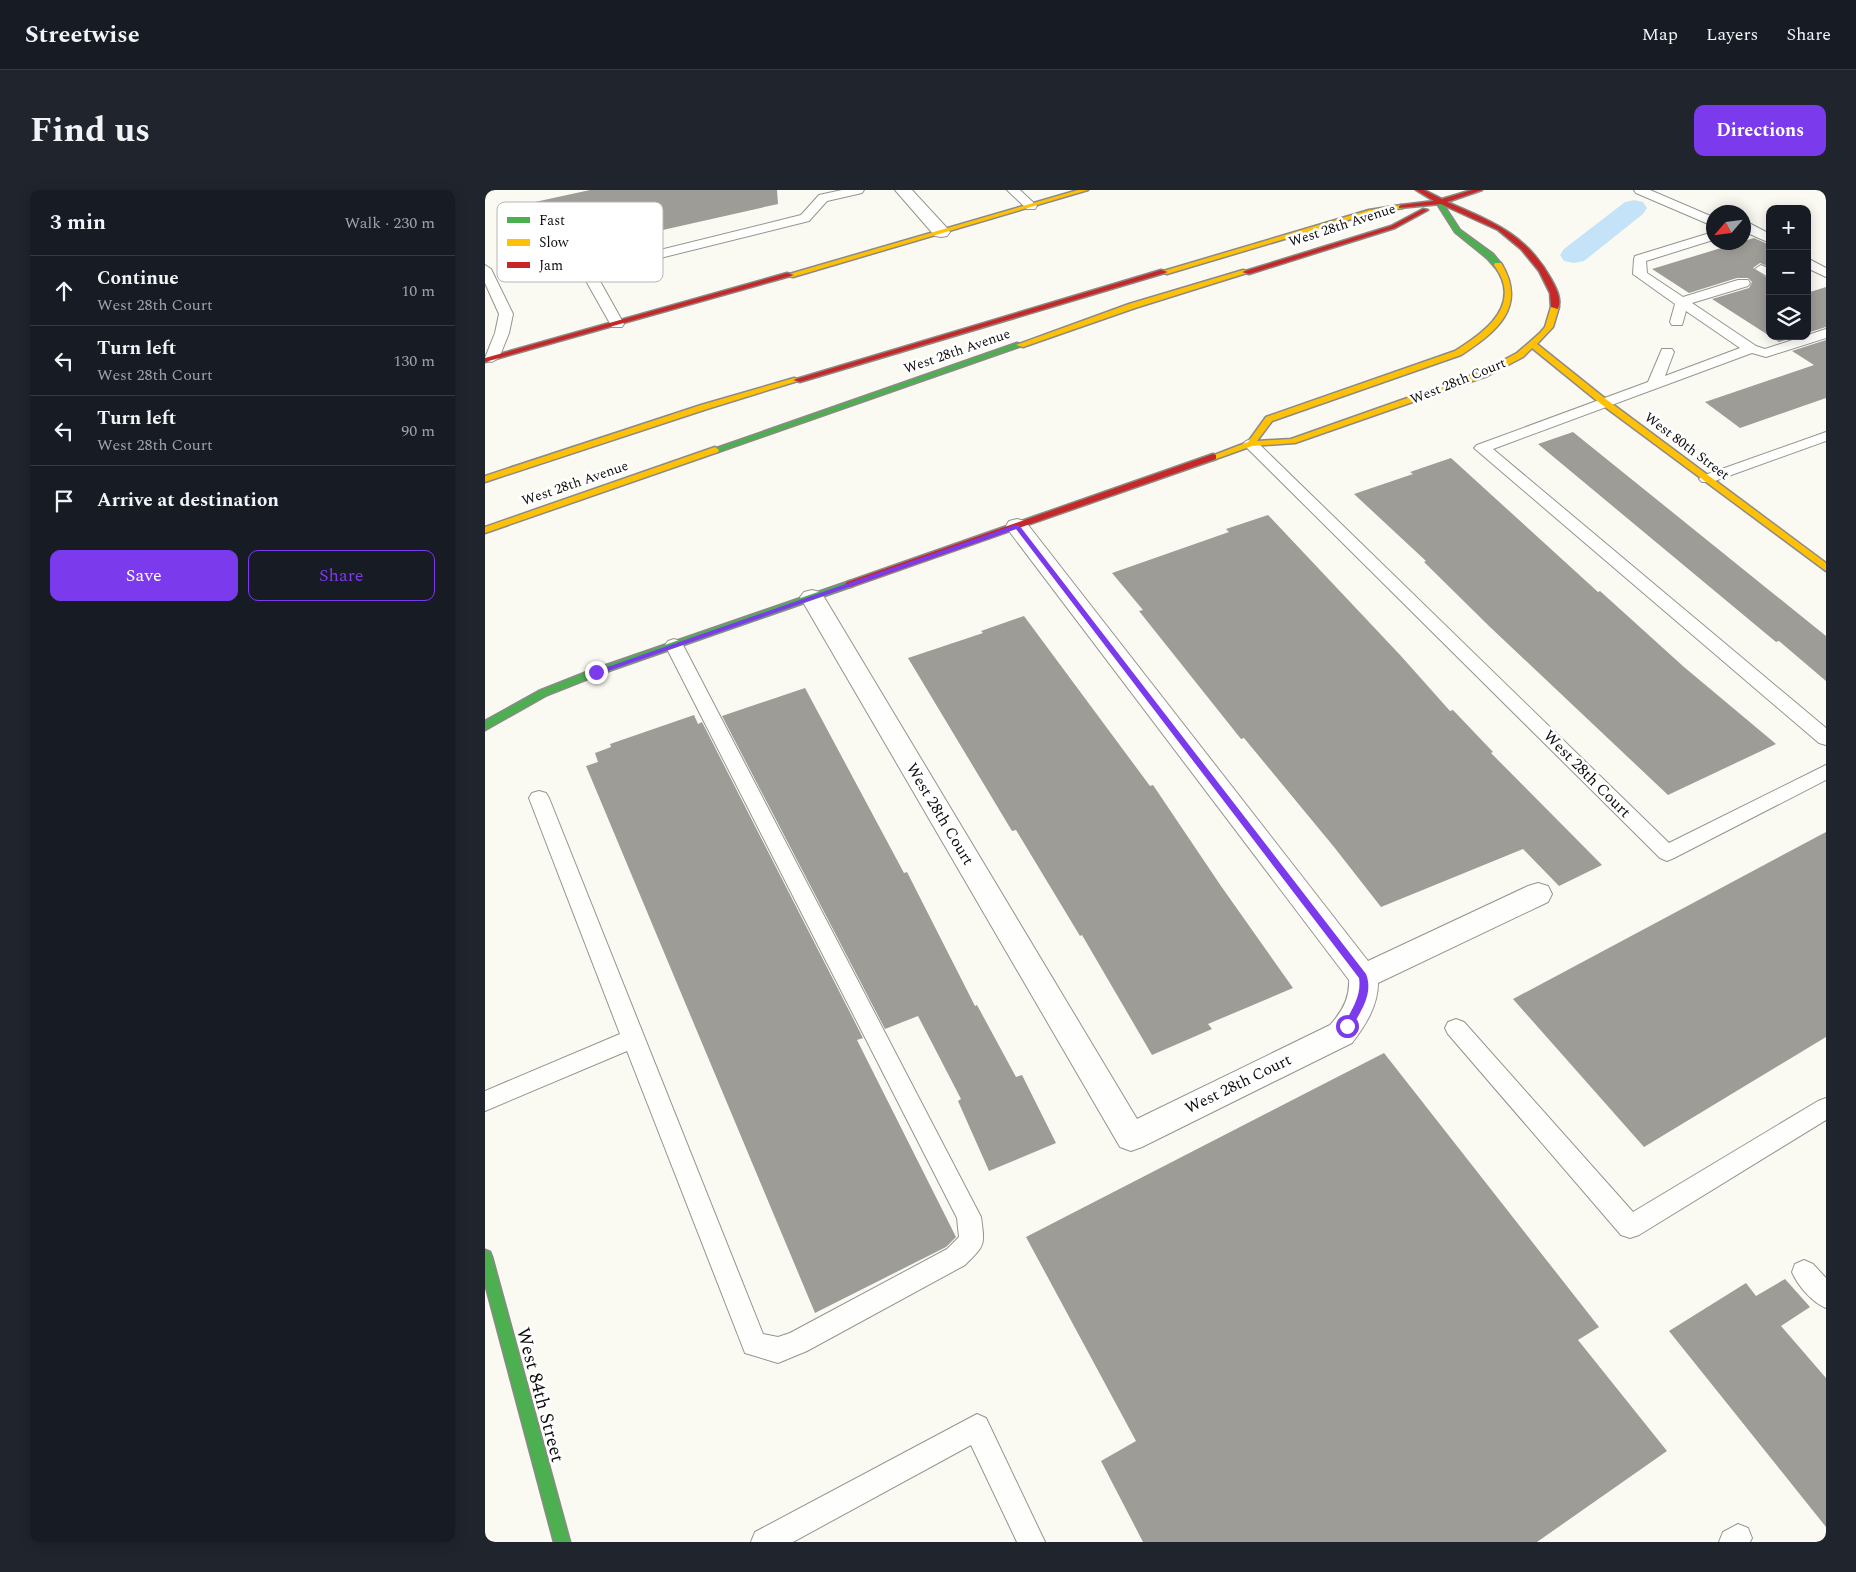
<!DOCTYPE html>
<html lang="en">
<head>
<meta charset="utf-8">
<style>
	body { margin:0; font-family:Spectral,serif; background:#20242c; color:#f1f3f6 }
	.controls { position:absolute; right:15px; top:15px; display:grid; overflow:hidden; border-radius:10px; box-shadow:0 2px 12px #0003 }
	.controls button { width:45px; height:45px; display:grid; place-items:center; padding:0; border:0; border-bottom:1px solid #363941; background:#171b24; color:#f1f3f6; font:25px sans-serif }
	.compass { position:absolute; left:1221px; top:15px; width:45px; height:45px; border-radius:50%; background:#171b24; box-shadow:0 2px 12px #0003; rotate:242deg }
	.stop { position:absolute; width:15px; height:15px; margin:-11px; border:4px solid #7c3aed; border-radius:50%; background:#fff }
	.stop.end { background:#7c3aed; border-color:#fff; box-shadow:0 1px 5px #0008 }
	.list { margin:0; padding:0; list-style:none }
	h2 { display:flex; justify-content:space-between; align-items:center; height:65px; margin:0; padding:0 20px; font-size:21px }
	h2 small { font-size:16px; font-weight:400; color:#9ea1a6 }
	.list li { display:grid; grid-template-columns:32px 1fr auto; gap:15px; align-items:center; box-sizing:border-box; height:70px; padding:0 20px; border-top:1px solid #363941 }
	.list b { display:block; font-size:19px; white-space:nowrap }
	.list p { margin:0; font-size:16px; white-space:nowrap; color:#9ea1a6 }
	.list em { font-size:16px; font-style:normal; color:#9ea1a6 }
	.actions { display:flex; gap:10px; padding:15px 20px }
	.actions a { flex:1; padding:11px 0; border:1px solid #7c3aed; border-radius:10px; text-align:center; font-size:18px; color:#7c3aed }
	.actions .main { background:#7c3aed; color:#fff }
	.icon { flex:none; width:28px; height:28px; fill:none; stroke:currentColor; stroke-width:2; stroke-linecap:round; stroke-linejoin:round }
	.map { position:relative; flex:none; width:1341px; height:1352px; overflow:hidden; border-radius:10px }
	header { display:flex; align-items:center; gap:30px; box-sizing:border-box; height:70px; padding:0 25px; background:#171b24; border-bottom:1px solid #363941 }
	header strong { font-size:24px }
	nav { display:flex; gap:28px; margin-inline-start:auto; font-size:18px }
	.intro { display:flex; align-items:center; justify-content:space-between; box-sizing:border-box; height:120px; padding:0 30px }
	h1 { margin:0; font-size:35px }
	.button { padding:12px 22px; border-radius:10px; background:#7c3aed; color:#fff; font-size:18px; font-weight:700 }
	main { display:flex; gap:30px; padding:0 30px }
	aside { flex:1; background:#171b24; border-radius:10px; box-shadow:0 2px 12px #0003 }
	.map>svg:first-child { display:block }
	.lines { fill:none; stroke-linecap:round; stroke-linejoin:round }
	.canal { fill:#c4e3f9; fill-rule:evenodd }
	.building { fill:#9e9c97 }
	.lane-casing { stroke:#949490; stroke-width:2 }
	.street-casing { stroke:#949490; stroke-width:2 }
	.fast-casing { stroke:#8b8a87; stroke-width:3 }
	.slow-casing { stroke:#8b8a87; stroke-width:3 }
	.jam-casing { stroke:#8b8a87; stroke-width:3 }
	.lane { fill:#fefefd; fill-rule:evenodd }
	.street { fill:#fefefd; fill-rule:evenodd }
	.fast { fill:#4caf50; fill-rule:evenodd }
	.slow { fill:#ffc107; fill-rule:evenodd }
	.jam { fill:#c62828; fill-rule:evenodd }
	.route { fill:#7c3aed }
	.labels { text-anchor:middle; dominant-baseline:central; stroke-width:5; stroke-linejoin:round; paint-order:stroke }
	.far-street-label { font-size:14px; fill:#0d0d0d; stroke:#fff }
	.street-label { font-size:16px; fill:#0d0d0d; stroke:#fff }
	.near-street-label { font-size:19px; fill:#0d0d0d; stroke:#fff }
	.key { fill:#fff; stroke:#b6b6b6; stroke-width:1 }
	.key-label { font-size:14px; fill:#0d0d0d }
</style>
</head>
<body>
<header>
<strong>Streetwise</strong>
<nav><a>Map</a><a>Layers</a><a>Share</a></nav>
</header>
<div class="intro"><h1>Find us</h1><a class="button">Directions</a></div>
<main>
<aside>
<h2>3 min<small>Walk · 230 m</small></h2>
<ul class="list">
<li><svg class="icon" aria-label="ahead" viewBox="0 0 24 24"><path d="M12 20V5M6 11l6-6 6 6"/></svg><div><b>Continue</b><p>West 28th Court</p></div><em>10 m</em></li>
<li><svg class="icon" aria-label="left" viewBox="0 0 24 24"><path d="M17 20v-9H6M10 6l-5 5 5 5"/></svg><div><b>Turn left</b><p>West 28th Court</p></div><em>130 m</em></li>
<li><svg class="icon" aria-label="left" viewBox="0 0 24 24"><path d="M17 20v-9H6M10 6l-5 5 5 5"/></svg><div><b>Turn left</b><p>West 28th Court</p></div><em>90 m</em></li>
<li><svg class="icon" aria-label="arrive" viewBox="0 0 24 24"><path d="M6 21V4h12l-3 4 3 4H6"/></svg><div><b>Arrive at destination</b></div></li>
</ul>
<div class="actions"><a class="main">Save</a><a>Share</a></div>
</aside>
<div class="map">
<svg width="1341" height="1352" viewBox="0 0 1341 1352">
	<rect width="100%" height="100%" fill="#fbfaf2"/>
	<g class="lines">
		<path class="canal" d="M1149 10 1158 12 1162 18 1158 24 1099 71 1089 73 1079 71 1075 65 1079 59 1140 12Z"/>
	</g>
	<path class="building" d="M105 0H292L293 14 62 66 36 15Z
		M1269 48 1285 55V77L1275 73 1268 78 1285 90V146H1313L1294 152 1227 109 1264 98 1267 92 1263 88H1252L1204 103 1167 79Z
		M1341 97V137L1322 143V103Z
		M1341 150V208L1255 238 1220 212 1329 175 1307 161Z
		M1088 242 1341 446V491L1294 451 1291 452 1053 254Z
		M966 268 1113 402 1115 401 1199 477 1291 554 1183 605 1005 437 939 372 941 371 869 304 928 284 925 282Z
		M783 325 916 466 965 521 968 520 1008 562 1006 563 1117 675 1074 696 1038 659 896 717 849 657 759 548 756 549 654 421 658 420 627 383 744 342 741 339Z
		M539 426 665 596 668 595 736 696 808 798 723 834 727 839 667 865 597 745 595 746 531 640 527 641 423 468 498 443 496 441Z
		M320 498 419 683 422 682 490 816 492 815 531 887 537 885 571 953 504 981 473 911 476 909 433 826 400 839 237 526Z
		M209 525 213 534 217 532 378 848 372 850 471 1047 461 1057 330 1123 101 576 113 572 110 563 126 557 125 554Z
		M1341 642V847L1159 957 1028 809Z
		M899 863 1114 1137 1093 1150 1182 1261 1052 1352H658L616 1271 651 1251 541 1047Z
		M1300 1089 1325 1117 1296 1136 1341 1188V1337L1184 1141 1261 1093 1271 1106Z"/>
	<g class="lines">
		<g class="lane-casing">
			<path id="lane" d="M357 0H379L377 3 342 11 324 31 111 84 139 134 137 137H127L96 82 98 79 316 25 334 5Z
				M522 0H535L552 16 550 19H542Z
				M1149 0H1165L1228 27V36L1151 3Z
				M1262 32 1285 44V53L1258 41V33Z
				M1228 42V50L1161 71 1162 83 1198 107 1253 90H1263L1265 93 1263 96 1207 113 1271 156 1280 159 1341 139V148L1281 167 1267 163 1008 259 1341 538V555L1334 553 989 258 992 255 1163 192 1177 159H1187L1189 162 1180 186 1255 158 1201 121 1197 135H1187L1185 132 1190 114 1148 84 1149 69 1150 66Z
				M1322 68 1341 78V87L1322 78Z
				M0 75 6 79 28 124 24 143 14 168 7 172 2 171 0 168 10 143 14 124 0 93Z
				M1276 75 1285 79V88L1270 79Z
				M1341 242V251L1227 292H1217L1214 289 1217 286Z
				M766 249 771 251 1184 653 1341 575V590L1189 668 1182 671 1175 668 761 257 758 254 761 251Z
				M189 449 195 451 198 455 496 1027C500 1056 500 1055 480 1075L322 1161 293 1173 260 1163 142 861 0 921V901L135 844 44 608 47 603 54 601 61 603 64 608 278 1144 293 1147 305 1143 462 1059 474 1047 472 1028 180 455 183 451Z
				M971 829 979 832 1148 1022 1333 911 1341 908V930L1154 1045 1145 1048 1136 1045 963 844 960 838 963 832Z
				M1319 1070 1328 1074 1341 1088V1118C1327 1112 1313 1096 1307 1082L1310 1074Z
				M492 1224 501 1228 560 1352H532L486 1255 308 1352H266L270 1342Z
				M1253 1334 1263 1338 1267 1348 1265 1352H1234L1238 1342Z"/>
		</g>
		<g class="street-casing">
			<path id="street" d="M410 0H427L462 38 465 42 462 46 456 47 450 46Z
				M532 329 540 331 883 771 1043 696 1053 693 1063 696 1067 704 1063 712 893 793C893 816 880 836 867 853L657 957 646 961 635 957 315 407 319 402 327 400 335 402 339 407 652 929 845 835C857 822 865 808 864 790L524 341 521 336 524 331Z"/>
		</g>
		<g class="fast-casing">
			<path id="fast" d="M952 11H956L975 40 1008 64 1017 75 1016 77H1010L1002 68 970 42 951 12Z
				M532 153 539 155 233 262H227L226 260Z
				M365 391 370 394 368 396 115 484 62 505 0 540V531L54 501 107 480Z
				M0 1060 5 1062 7 1067 85 1352H69L0 1093Z"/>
		</g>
		<g class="slow-casing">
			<path id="slow" d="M593 0H603L308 87 301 85Z
				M916 15 918 16V18L887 23 682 84 675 82 884 20Z
				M1010 73H1016C1043 117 1011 142 976 165L787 231 772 251 806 249 996 182 1032 163 1055 143 1060 137 1066 117 1070 115 1074 117 1068 137 1052 154 1122 210 1341 373V381L1116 214 1047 158 1038 167 1002 186 810 253 767 256 728 270 724 267 763 252 781 227 970 161C994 146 1030 122 1017 89 1015 84 1012 79 1009 75Z
				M758 80 765 82 650 118 538 157 531 155 644 114Z
				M309 188 316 190 222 219 0 292V286L216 215Z
				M230 257 234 260 233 262 0 343V337Z"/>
		</g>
		<g class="jam-casing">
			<path id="jam" d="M931 0H939L957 9 987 0H997L962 12C1008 32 1041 44 1066 89 1071 98 1077 109 1073 119L1066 117 1065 103 1054 81 1036 59 1013 40 956 14 914 18V16L916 15 949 11Z
				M938 19 943 20 910 38 764 84 757 82 906 36Z
				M676 80 683 82 315 192 308 190Z
				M302 83 309 85 0 172V168Z
				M728 264 731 265V269L368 396 365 397 360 394 362 392Z"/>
		</g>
		<use href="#lane" class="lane"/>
		<use href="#street" class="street"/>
		<use href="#fast" class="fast"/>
		<use href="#slow" class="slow"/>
		<use href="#jam" class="jam"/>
	</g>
	<path class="route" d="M530 335H534L881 784C889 804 875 822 866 839L862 840 858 836C866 821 877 806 874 788L531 339 114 484 108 482Z"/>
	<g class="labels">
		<g class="far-street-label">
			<text transform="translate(857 35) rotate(-18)">West 28th Avenue</text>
			<text transform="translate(472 161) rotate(-19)">West 28th Avenue</text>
			<text transform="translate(973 191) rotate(-22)">West 28th Court</text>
			<text transform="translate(1202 256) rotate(37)">West 80th Street</text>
			<text transform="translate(90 293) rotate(-19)">West 28th Avenue</text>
		</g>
		<g class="street-label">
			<text transform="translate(1102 584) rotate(45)">West 28th Court</text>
			<text transform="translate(455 624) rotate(59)">West 28th Court</text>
			<text transform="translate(753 894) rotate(-26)">West 28th Court</text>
		</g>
		<g class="near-street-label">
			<text transform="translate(55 1205) rotate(75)">West 84th Street</text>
		</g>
	</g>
	<rect x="12" y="12" width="166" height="80" rx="8" class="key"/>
	<rect x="22" y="27" width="23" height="6" fill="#4caf50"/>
	<rect x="22" y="49" width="23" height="7" fill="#ffc107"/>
	<rect x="22" y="72" width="23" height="6" fill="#c62828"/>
	<g class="key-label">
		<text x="54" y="35">Fast</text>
		<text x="54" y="57">Slow</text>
		<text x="54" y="80">Jam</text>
	</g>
</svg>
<div class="controls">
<button>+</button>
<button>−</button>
<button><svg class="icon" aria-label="layers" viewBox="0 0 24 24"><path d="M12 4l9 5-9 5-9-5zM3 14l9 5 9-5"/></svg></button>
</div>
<svg class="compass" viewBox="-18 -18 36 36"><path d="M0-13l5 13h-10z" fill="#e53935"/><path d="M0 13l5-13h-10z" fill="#9ea1a6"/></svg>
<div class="stop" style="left:862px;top:836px"></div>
<div class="stop end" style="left:111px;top:482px"></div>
</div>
</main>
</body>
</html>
